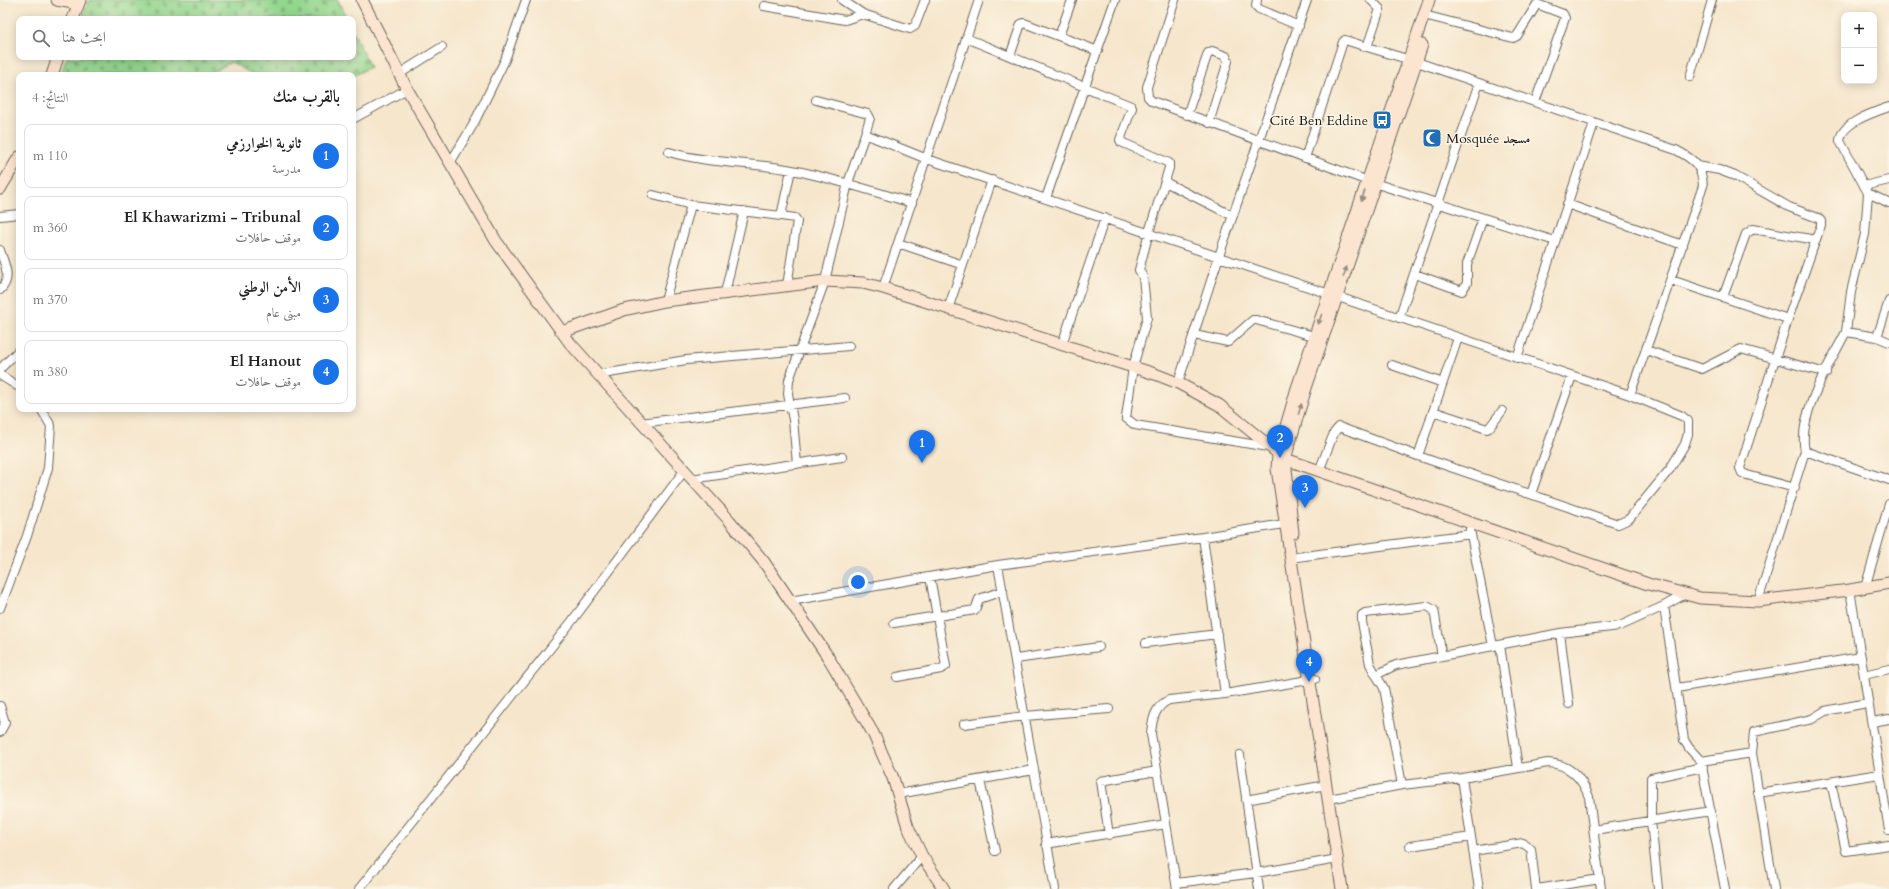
<!DOCTYPE html>
<html lang="ar">
<head>
<meta charset="utf-8">
<style>
	body { margin:0; font-family:Cardo,Amiri,serif; background:#f2f2f2; color:#222; direction:rtl }
	.controls { position:absolute; right:12px; top:12px; display:grid; overflow:hidden; border-radius:8px; box-shadow:0 2px 10px #0003 }
	.controls button { width:36px; height:36px; display:grid; place-items:center; padding:0; border:0; border-bottom:1px solid #e0e0e0; background:#fff; color:#222; font:20px sans-serif }
	.you { position:absolute; left:858px; top:582px; width:14px; height:14px; margin:-10px; border:3px solid #fff; border-radius:50%; background:#1a73e8; box-shadow:0 0 0 6px #1a73e833 }
	.badge { display:grid; place-items:center; width:26px; height:26px; border-radius:50%; background:#1a73e8; color:#fff; font-size:13px; font-weight:700 }
	.pin { position:absolute; translate:-50% -33px; filter:drop-shadow(0 1px 2px #0008) }
	.pin::after { content:''; position:absolute; top:21px; width:14px; height:12px; background:inherit; clip-path:polygon(0 0,100% 0,50% 100%) }
	.list { margin:0; padding:0; list-style:none }
	h2 { display:flex; justify-content:space-between; align-items:center; height:52px; margin:0; padding:0 16px; font-size:17px }
	h2 small { font-size:13px; font-weight:400; color:#767676 }
	.list li { display:grid; grid-template-columns:26px 1fr auto; gap:12px; align-items:center; box-sizing:border-box; height:64px; margin:0 8px 8px; padding:0 8px; border:1px solid #e0e0e0; border-radius:8px }
	.list b { display:block; font-size:15px; white-space:nowrap }
	.list p { margin:0; font-size:13px; white-space:nowrap; color:#767676 }
	.list em { font-size:13px; font-style:normal; color:#767676 }
	.icon { flex:none; width:22px; height:22px; fill:none; stroke:currentColor; stroke-width:2; stroke-linecap:round; stroke-linejoin:round }
	.map { position:relative; flex:none; width:1889px; height:889px; overflow:hidden; direction:ltr }
	.search { position:absolute; background:#fff; box-shadow:0 2px 10px #0003; left:16px; top:16px; width:340px; height:44px; display:flex; align-items:center; gap:10px; box-sizing:border-box; padding:0 14px; border-radius:8px; color:#767676; font-size:15px }
	.panel { position:absolute; background:#fff; box-shadow:0 2px 10px #0003; left:16px; top:72px; width:340px; height:340px; border-radius:8px; direction:rtl }
	.map>svg:first-child { display:block }
	.cemetery { fill:url(#cemetery-stones); stroke:#587955 }
	.lines { fill:none; stroke-linecap:round; stroke-linejoin:round }
	.street-casing { stroke:#68635a; stroke-width:10 }
	.secondary-casing { stroke:#68635a; stroke-width:13 }
	.street { stroke:#fff; stroke-width:8 }
	.secondary { stroke:#fce5d0; stroke-width:11 }
	.oneway { fill:#978b7f }
	.labels { text-anchor:middle; dominant-baseline:central; stroke-width:3; stroke-linejoin:round; paint-order:stroke }
	.poi-label { font-size:14px; fill:#1c1c1c; stroke:#fcf5e5; text-anchor:end }
</style>
</head>
<body>
<div class="map">
<svg width="1889" height="889" viewBox="0 0 1889 889">
	<defs>
		<pattern id="cemetery-stones" width="16" height="16" patternUnits="userSpaceOnUse"><rect width="16" height="16" fill="#93d68e"/><path d="M2 7V4a2 2 0 0 1 4 0v3zM10 15v-3a2 2 0 0 1 4 0v3z" fill="#7eb77a"/></pattern>
	</defs>
	<rect width="100%" height="100%" fill="#fcf5e5"/>
	<filter id="ink" filterUnits="userSpaceOnUse"><feTurbulence type="fractalNoise" baseFrequency=".025" numOctaves="2"/><feDisplacementMap in="SourceGraphic" scale="8" xChannelSelector="R" yChannelSelector="G"/><feConvolveMatrix kernelMatrix="1 2 1 2 8 2 1 2 1" color-interpolation-filters="sRGB"/></filter>
	<filter id="wash" filterUnits="userSpaceOnUse"><feTurbulence type="fractalNoise" baseFrequency=".012" numOctaves="4" result="noise"/><feDisplacementMap in="SourceGraphic" scale="16" xChannelSelector="R" yChannelSelector="G"/><feGaussianBlur stdDeviation="0.9" result="paint"/><feColorMatrix in="noise" values="0 0 0 0 0 0 0 0 0 0 0 0 0 0 0 0 0 1.4 0 .05"/><feComposite in="paint" operator="in"/></filter>
	<g filter="url(#wash)">
		<rect width="100%" height="100%" fill="#f6e6cc"/>
		<path class="cemetery" d="M89 0H338L347 19H82Z
			M353 31 370 67 353 76 254 75 231 62 207 75H60L67 57H353Z"/>
	</g>
	<g filter="url(#ink)">
		<g class="lines">
			<g class="street-casing">
				<path id="street" d="M842 0 863 14 910 29 915 26 925 0
					M1175 0 1147 87 1148 97 1152 101 1368 181 1555 241
					M1257 0 1256 6 1259 9 1299 26
					M764 6 845 20 863 14
					M1424 15 1513 38 1517 36 1537 4 1563 14 1565 18 1535 102
					M1059 36 1072 0
					M966 38 1131 106 1132 108 1120 140 1121 142 1169 163V168L1149 232 1139 270 1143 277 1147 318 1133 367 1126 418 1135 425 1269 447
					M1010 56 1021 24 1024 23 1098 51
					M399 74 442 47
					M1690 77 1712 0
					M816 100 868 114 870 118 865 134
					M1889 107C1875 112 1840 123 1840 141L1868 193 1889 203
					M1187 115 1208 53 1212 51 1226 56 1228 61 1209 123
					M353 119 407 89
					M669 152C709 164 751 162 792 170 833 178 872 191 912 203
					M1305 158 1343 42 1345 40 1367 47
					M450 163 473 125 505 60 526 0
					M1697 166 1719 170 1735 176 1789 207 1818 218 1821 221V225L1788 319 1740 468 1742 473 1747 475 1795 488
					M1165 182 1233 216
					M1864 186 1889 180
					M653 195 691 205
					M1046 198 1115 0
					M1567 204 1683 245
					M0 216 19 214
					M781 216 795 218 797 221 787 286
					M898 243 963 265
					M0 250C4 264 13 278 0 290
					M1415 274 1462 291 1467 283V264L1483 218
					M1671 280 1788 319
					M883 288 979 0
					M725 293 744 211
					M1723 297 1746 234 1753 229 1816 240
					M665 301 691 205 781 216 791 170
					M1889 301 1877 337 1889 342
					M948 309 992 180
					M1399 318 1479 83
					M1846 332 1851 292 1865 234 1868 193
					M1194 335 1228 342 1253 320H1256L1314 336
					M1458 338 1418 456 1618 524 1629 519 1670 469 1685 444 1688 434V421L1682 416 1630 395
					M1062 344 1105 218
					M1646 350 1702 369 1741 349 1826 373
					M1517 358 1594 123
					M1392 365 1443 383
					M0 369 19 350
					M0 375 19 387
					M597 375 686 360 849 346
					M1178 383 1219 256 1307 0
					M1433 411 1487 429 1489 428 1502 411
					M640 423 845 398
					M1805 451C1797 415 1830 363 1846 332L1877 337
					M797 464 793 420 788 394 789 380 825 281 848 183 865 134 927 159 1630 395 1703 186C1702 165 1693 159 1676 150L1417 62 1367 47 1380 9 1371 0
					M1319 471 1334 433 1339 427 1418 456
					M691 479 842 457
					M1531 494 1572 376
					M1470 530 1493 646
					M1203 537 1225 694
					M1297 557 1471 534
					M998 565 1055 889
					M1865 588 1889 504
					M1850 590 1889 830
					M790 601 998 565 1203 537 1284 524
					M1758 601 1805 451 1889 480
					M1664 606 1684 740 1689 748 1701 761
					M0 608 27 536 48 468 51 426 41 409
					M894 623 975 610 979 599 1003 591
					M1560 633 1569 704
					M1146 643 1217 634
					M1500 645 1518 768
					M1016 659 1099 647
					M1376 675 1370 664 1362 622V615L1365 613 1427 606 1434 610 1442 656
					M1864 675 1889 669
					M897 677 941 669 946 666 930 577
					M1677 688 1861 657
					M0 706 5 723 0 732
					M1872 722 1889 719
					M964 724 1025 716 1109 709
					M1240 755 1259 889
					M1462 778 1479 889
					M980 780 995 851
					M1831 782 1846 851 1889 845
					M1402 785 1384 688 1376 675 1396 665 1560 633 1620 626 1664 606 1685 594
					M1758 793 1880 774
					M898 794 1034 770
					M1329 799 1402 785 1462 778 1548 763C1570 764 1582 778 1589 797L1601 889
					M1246 800 1326 785
					M1594 830 1711 811
					M1109 835 1101 781 1157 771
					M1046 844 1166 824
					M1410 846 1471 837
					M1473 851 1523 843 1531 849 1536 889
					M1176 883 1256 873 1338 859
					M359 889 572 621 684 471
					M894 889 922 856
					M1177 889 1151 734C1152 720 1155 706 1169 700L1225 694 1315 679
					M1537 889 1600 879
					M1658 889 1651 821V778L1703 767
					M1725 889 1701 761 1752 753
					M1774 889 1752 753 1754 732 1812 719 1825 711 1867 703"/>
			</g>
			<g class="secondary-casing">
				<path id="secondary" d="M57 0 78 4
					M362 0 407 89 496 241 570 343 729 520 764 562 828 657 873 733 893 778 908 827 922 856 944 889
					M73 19 80 0
					M52 75 58 57
					M0 189 19 157
					M562 332 624 310 665 301 825 281 863 283 883 288 1155 374 1178 383 1219 405 1285 459 1648 584 1700 598 1758 601 1850 590 1889 583
					M1293 533 1285 459 1305 391 1422 45
					M1342 889 1277 469 1278 454 1297 388 1429 0"/>
			</g>
			<use href="#street" class="street"/>
			<use href="#secondary" class="secondary"/>
		</g>
		<defs><path id="oneway-solid" d="M-6-.8H1V-3.2L6.5 0L1 3.2V.8H-6Z"/></defs>
		<g class="oneway">
			<use href="#oneway-solid" transform="translate(1363 196) rotate(109)"/>
			<use href="#oneway-solid" transform="translate(1345 272) rotate(-71)"/>
			<use href="#oneway-solid" transform="translate(1320 319) rotate(109)"/>
			<use href="#oneway-solid" transform="translate(1300 409) rotate(-73)"/>
		</g>
	</g>
	<defs>
		<g id="bus-square" transform="scale(1)"><rect x="-9" y="-9" width="18" height="18" rx="4" fill="#1f6fb2" stroke="#fcf5e5"/><path d="M-5-6H5V4H4V6H2V4H-2V6H-4V4H-5ZM-3.5-4V0h7V-4ZM-3.5 1.2v1.5H-2V1.2ZM2 1.2v1.5H3.5V1.2Z" fill="#fff"/></g>
		<g id="mosque-square" transform="scale(1)"><rect x="-9" y="-9" width="18" height="18" rx="4" fill="#1f6fb2" stroke="#fcf5e5"/><path d="M3.5-4.9A6 6 0 1 0 3.5 4.9A5 5 0 1 1 3.5-4.9Z" fill="#fff"/></g>
	</defs>
	<g fill-rule="evenodd">
		<use href="#bus-square" x="1382" y="120"/>
		<use href="#mosque-square" x="1432" y="138"/>
	</g>
	<g class="labels">
		<g class="poi-label">
			<text x="1368" y="120">Cité Ben Eddine</text>
			<text x="1446" y="138" text-anchor="start">Mosquée مسجد</text>
		</g>
	</g>
</svg>
<div class="controls">
<button>+</button>
<button>−</button>
</div>
<div class="you"></div>
<div class="pin badge" style="left:922px;top:463px">1</div>
<div class="pin badge" style="left:1280px;top:458px">2</div>
<div class="pin badge" style="left:1305px;top:508px">3</div>
<div class="pin badge" style="left:1309px;top:682px">4</div>
<div class="search"><svg class="icon" aria-label="search" viewBox="0 0 24 24"><circle cx="10" cy="10" r="6"/><path d="M15 15l6 6"/></svg>ابحث هنا</div>
<section class="panel">
<h2>بالقرب منك<small>النتائج: 4</small></h2>
<ul class="list">
<li><span class="badge">1</span><div><b>ثانوية الخوارزمي</b><p>مدرسة</p></div><em>110 m</em></li>
<li><span class="badge">2</span><div><b>El Khawarizmi - Tribunal</b><p>موقف حافلات</p></div><em>360 m</em></li>
<li><span class="badge">3</span><div><b>الأمن الوطني</b><p>مبنى عام</p></div><em>370 m</em></li>
<li><span class="badge">4</span><div><b>El Hanout</b><p>موقف حافلات</p></div><em>380 m</em></li>
</ul>
</section>
</div>
</body>
</html>
